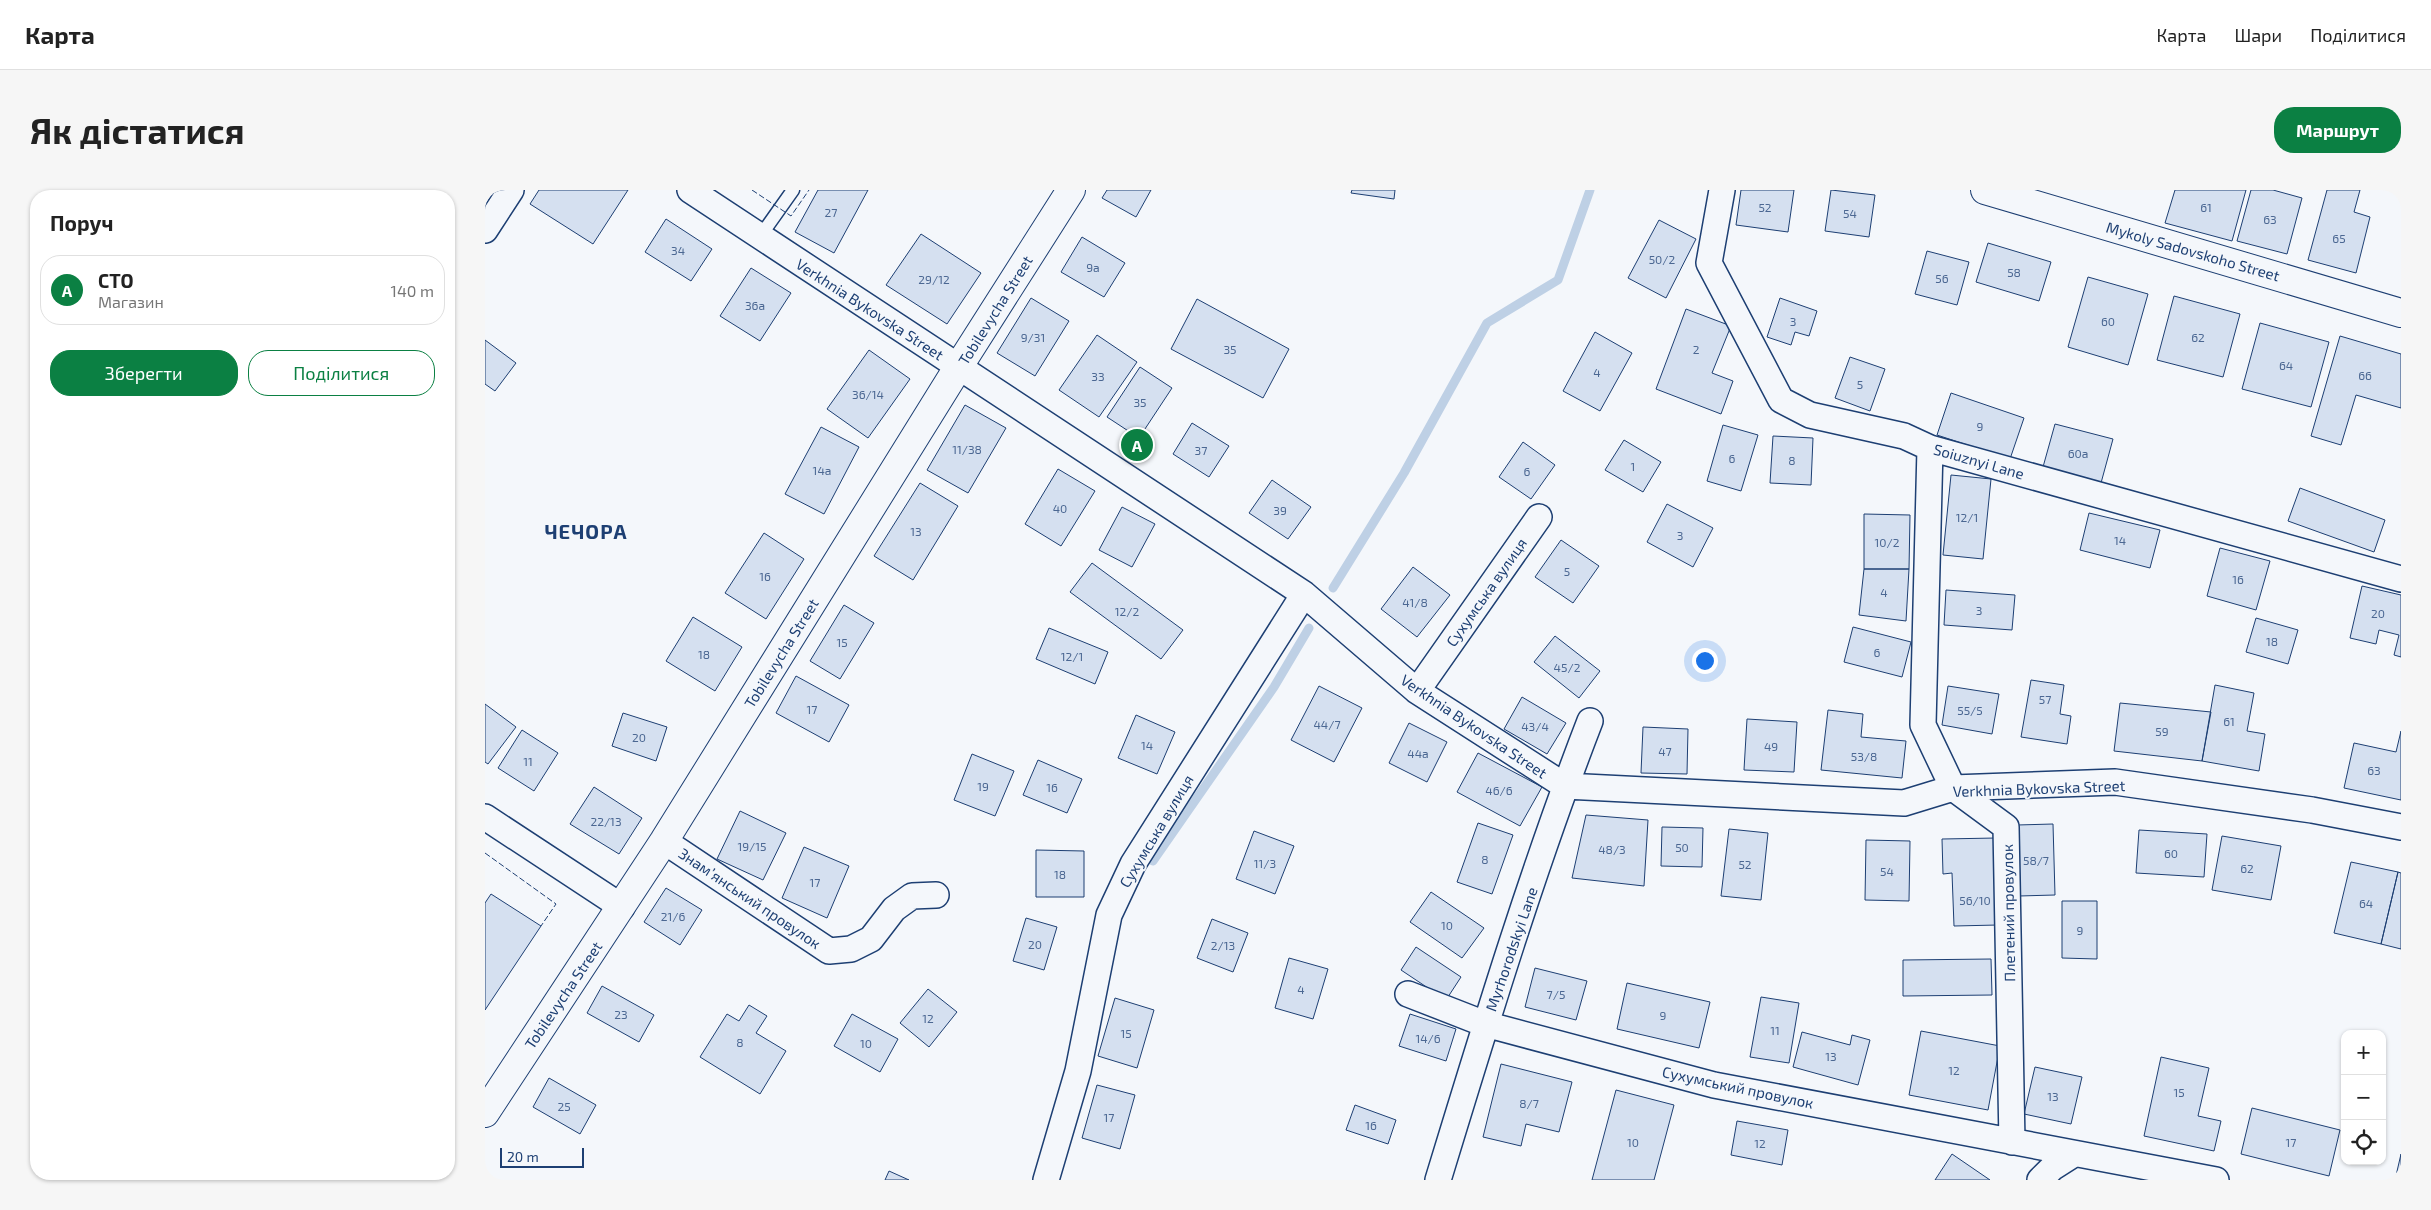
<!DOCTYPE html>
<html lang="uk">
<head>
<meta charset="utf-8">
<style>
	body { margin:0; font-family:"Exo 2",sans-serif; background:#f6f6f6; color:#222 }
	.controls { position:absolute; right:15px; bottom:15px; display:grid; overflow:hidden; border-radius:10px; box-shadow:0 1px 4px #0004 }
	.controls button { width:45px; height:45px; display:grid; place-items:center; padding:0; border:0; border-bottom:1px solid #e0e0e0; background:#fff; color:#222; font:25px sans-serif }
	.scale { position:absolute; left:15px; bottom:12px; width:84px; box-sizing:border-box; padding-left:5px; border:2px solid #1d3f73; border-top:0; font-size:14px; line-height:18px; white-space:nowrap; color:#1d3f73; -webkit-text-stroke:4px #f4f7fb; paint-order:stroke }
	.you { position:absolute; left:1219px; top:470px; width:18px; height:18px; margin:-12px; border:4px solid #fff; border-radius:50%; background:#1a73e8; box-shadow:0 0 0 8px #1a73e833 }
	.badge { display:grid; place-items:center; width:32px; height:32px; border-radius:50%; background:#0b8043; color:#fff; font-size:16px; font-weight:700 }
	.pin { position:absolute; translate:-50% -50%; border:2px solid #fff; box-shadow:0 1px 5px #0006 }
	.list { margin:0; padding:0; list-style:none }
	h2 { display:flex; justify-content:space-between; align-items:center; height:65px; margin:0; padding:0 20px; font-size:21px }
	h2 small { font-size:16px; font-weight:400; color:#767676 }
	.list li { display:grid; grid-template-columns:32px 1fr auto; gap:15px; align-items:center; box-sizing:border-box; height:70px; margin:0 10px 10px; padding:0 10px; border:1px solid #e0e0e0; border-radius:20px }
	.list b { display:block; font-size:19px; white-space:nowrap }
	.list p { margin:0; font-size:16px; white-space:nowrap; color:#767676 }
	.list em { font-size:16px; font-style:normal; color:#767676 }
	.actions { display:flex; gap:10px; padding:15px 20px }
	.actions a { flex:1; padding:11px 0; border:1px solid #0b8043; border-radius:20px; text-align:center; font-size:18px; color:#0b8043 }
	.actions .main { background:#0b8043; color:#fff }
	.icon { flex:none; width:28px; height:28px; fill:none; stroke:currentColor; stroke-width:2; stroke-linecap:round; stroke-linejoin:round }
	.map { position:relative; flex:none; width:1916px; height:990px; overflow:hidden; border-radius:20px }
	header { display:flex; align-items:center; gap:30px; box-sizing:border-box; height:70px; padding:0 25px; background:#fff; border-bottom:1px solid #e0e0e0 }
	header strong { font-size:24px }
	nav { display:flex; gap:28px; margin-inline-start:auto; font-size:18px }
	.intro { display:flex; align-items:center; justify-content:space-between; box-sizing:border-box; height:120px; padding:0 30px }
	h1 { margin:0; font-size:35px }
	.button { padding:12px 22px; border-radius:20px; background:#0b8043; color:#fff; font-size:18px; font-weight:700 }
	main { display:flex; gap:30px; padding:0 30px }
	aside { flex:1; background:#fff; border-radius:20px; box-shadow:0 1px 4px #0004 }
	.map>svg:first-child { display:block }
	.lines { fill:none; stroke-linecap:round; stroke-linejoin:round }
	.stream { stroke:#bed0e5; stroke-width:9 }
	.building { fill:#d5e0f0; stroke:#1d3f73 }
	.lane-casing { stroke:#1d3f73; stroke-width:15 }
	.street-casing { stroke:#1d3f73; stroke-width:28 }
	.secondary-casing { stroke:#1d3f73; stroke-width:30 }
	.lane { stroke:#f4f7fb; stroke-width:12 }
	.street { stroke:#f4f7fb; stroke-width:25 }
	.secondary { stroke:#f4f7fb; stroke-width:28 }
	.fence { stroke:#1d3f73; stroke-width:1; stroke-dasharray:6 2.5; stroke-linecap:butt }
	.labels { text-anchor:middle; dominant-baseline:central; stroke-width:4; stroke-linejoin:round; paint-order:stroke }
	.number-label { font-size:12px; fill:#4b6792 }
	.street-label { font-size:15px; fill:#1d3f73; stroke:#f4f7fb }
	.district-label { font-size:20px; font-weight:bold; letter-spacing:1px; fill:#1d3f73; stroke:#f4f7fb }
</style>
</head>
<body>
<header>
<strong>Карта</strong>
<nav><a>Карта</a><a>Шари</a><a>Поділитися</a></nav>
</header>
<div class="intro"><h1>Як дістатися</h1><a class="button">Маршрут</a></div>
<main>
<aside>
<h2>Поруч<small></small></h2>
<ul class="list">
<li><span class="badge">A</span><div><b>СТО</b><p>Магазин</p></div><em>140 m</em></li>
</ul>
<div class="actions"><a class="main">Зберегти</a><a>Поділитися</a></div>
</aside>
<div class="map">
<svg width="1916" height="990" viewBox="0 0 1916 990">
	<rect width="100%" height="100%" fill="#f4f7fb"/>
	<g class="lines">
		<path class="stream" d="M848 398 919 283 1002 133 1073 90 1105 0
			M668 671 789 497 824 438"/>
	</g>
	<path class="building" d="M54 0H143L108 54 45 14Z
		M333 0H383L349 63 310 42Z
		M622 0H666L651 27 617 8Z
		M867 0H910L909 9 866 3Z
		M1256 0H1309L1303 42 1251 35Z
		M1346 0 1390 5 1384 47 1340 41Z
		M1690 0H1761L1747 51 1680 33Z
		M1766 0H1788L1817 8 1802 64 1752 51Z
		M1842 0H1875L1869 22 1885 27 1871 83 1823 70Z
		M181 29 227 59 206 91 160 62Z
		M1174 30 1211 49 1181 108 1143 88Z
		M436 44 496 83 462 134 401 95Z
		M597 47 640 73 619 107 576 82Z
		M1503 53 1566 72 1554 111 1491 92Z
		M1442 61 1484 72 1472 115 1430 104Z
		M266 78 306 103 275 151 235 126Z
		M1603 87 1663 104 1643 175 1583 157Z
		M1689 106 1755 124 1738 187 1672 170Z
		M546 108 584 131 550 186 512 163Z
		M1295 108 1332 121 1324 146 1310 142 1306 155 1282 147Z
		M712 109 804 159 778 208 686 159Z
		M1201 119 1246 136 1227 183 1248 191 1236 224 1171 199Z
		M1775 133 1844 152 1826 217 1757 199Z
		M1110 142 1147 163 1115 221 1078 201Z
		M612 145 652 172 614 227 574 200Z
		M1855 146 1916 164V218L1871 205 1856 255 1826 246Z
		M0 150 31 173 10 201 0 194Z
		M384 160 425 189 383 248 342 219Z
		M1365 167 1400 179 1385 221 1350 208Z
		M655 177 687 198 654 248 622 227Z
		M1466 203 1539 228 1525 269 1452 245Z
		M480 215 521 238 483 303 442 280Z
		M707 233 744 256 724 287 688 264Z
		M1570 234 1628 249 1616 293 1558 277Z
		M1238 235 1273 245 1256 301 1222 291Z
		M336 237 374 257 339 324 300 304Z
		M1288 246 1328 248 1326 295 1285 293Z
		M1139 250 1176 272 1158 302 1120 280Z
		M1038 252 1070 275 1046 309 1014 287Z
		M573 279 610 301 576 356 540 334Z
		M1466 285 1506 289 1498 369 1458 365Z
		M787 290 826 317 803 349 764 323Z
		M435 293 473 316 428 390 389 366Z
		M1815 298 1900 330 1889 362 1803 331Z
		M1182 314 1228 338 1208 377 1162 352Z
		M637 317 670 334 647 377 614 360Z
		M1604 323 1675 340 1665 378 1595 360Z
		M1379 324 1425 325 1424 379H1379Z
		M279 343 319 369 281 429 240 403Z
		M1076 350 1114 376 1088 413 1050 387Z
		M1735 358 1785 371 1771 420 1722 406Z
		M607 373 698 440 676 469 585 402Z
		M928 377 965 405 932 447 896 419Z
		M1379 379H1424L1421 431 1374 425Z
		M1877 396 1916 405V467L1909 465 1914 445 1894 440 1891 454 1865 448Z
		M1461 400 1530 405 1527 440 1459 435Z
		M359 415 389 433 355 489 325 471Z
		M208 427 257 457 230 501 181 471Z
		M1771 428 1813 440 1803 474 1761 462Z
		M1368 437 1426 452 1417 487 1359 472Z
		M564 438 623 462 610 494 551 469Z
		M1070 446 1115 481 1094 508 1049 472Z
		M311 486 364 515 344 552 291 523Z
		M1546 490 1579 495 1575 524 1586 526 1582 554 1536 547Z
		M1730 495 1769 503 1762 541 1780 544 1774 581 1717 571Z
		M834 496 877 518 849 572 806 550Z
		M1463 496 1514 504 1507 544 1457 535Z
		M1037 507 1081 533 1062 564 1019 539Z
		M1635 513 1726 522 1717 571 1629 561Z
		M0 514 31 537 3 574 0 572Z
		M1343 520 1378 524 1376 547 1421 551 1417 588 1336 580Z
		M138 523 182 537 171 571 127 556Z
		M651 525 690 542 672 584 633 568Z
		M1262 529 1312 532 1309 582 1259 580Z
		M924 533 962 552 942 592 904 573Z
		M1158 537 1203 539 1202 584 1156 583Z
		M37 540 73 563 49 601 13 578Z
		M1916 541V610L1859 598 1869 553 1911 562Z
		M993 563 1057 597 1035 636 972 602Z
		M487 564 529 581 510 626 469 610Z
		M553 570 597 589 582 623 538 605Z
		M109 597 157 628 134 664 85 634Z
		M255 621 301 643 278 690 232 669Z
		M1101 625 1163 630 1159 696 1087 688Z
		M993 633 1028 645 1007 704 972 692Z
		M1568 634 1570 705 1534 706 1532 635Z
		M1177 637 1218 638 1217 677 1176 676Z
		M1244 639 1283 643 1276 710 1236 706Z
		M1654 640 1722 644 1719 687 1651 683Z
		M769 641 809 656 790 704 751 689Z
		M1737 646 1796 656 1786 710 1727 700Z
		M1511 648 1513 735 1469 736 1467 683 1458 684 1457 649Z
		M1381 650 1425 651 1424 711 1380 710Z
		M319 657 364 676 342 728 297 708Z
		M551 660 599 661V707H551Z
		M1866 672 1913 682 1896 754 1849 743Z
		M1913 682 1916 683V759L1896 754Z
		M181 698 217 720 195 755 159 732Z
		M946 702 999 738 977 768 925 732Z
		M6 704 56 736 0 820V713Z
		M1577 711H1612V769L1577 768Z
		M541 728 572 737 559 780 528 771Z
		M727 729 763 743 748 782 712 768Z
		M931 757 976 787 961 810 916 780Z
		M804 768 843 779 828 829 790 818Z
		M1506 769 1507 805 1418 806V770Z
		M1050 778 1102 791 1091 830 1040 817Z
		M1142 793 1225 812 1214 858 1132 839Z
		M117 796 169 825 154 852 102 823Z
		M443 799 472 822 444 857 415 833Z
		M1276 807 1314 813 1304 873 1265 867Z
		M630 808 669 820 652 878 613 866Z
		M264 815 282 826 271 843 301 861 275 904 215 867 242 824 254 831Z
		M367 824 413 849 395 882 349 856Z
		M925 824 971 839 961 871 914 856Z
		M1436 841 1515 856 1503 920 1424 905Z
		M1317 842 1365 855 1367 845 1385 850 1373 895 1308 877Z
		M1676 867 1724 878 1713 926 1736 931 1729 961 1659 946Z
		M1016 874 1087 892 1074 942 1041 934 1036 956 998 947Z
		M1550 877 1597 887 1586 934 1539 924Z
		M64 888 111 915 95 944 48 917Z
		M612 895 650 905 635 959 597 948Z
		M1131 900 1189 915 1169 990H1107Z
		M870 915 911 930 903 954 861 940Z
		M1767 918 1855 940 1844 986 1756 964Z
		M1252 931 1303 940 1297 975 1246 965Z
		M1467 964 1505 990H1450Z
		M1916 964V990H1910Z
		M404 981 424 990H400Z"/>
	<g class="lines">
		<g class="lane-casing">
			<path id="lane" d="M274 48 308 0"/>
		</g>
		<g class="street-casing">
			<path id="street" d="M205 0 819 404 932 501 1080 596 1419 613 1468 598 1630 592 1827 620 1916 637
				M1237 0 1224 73 1296 210 1325 225 1419 246 1445 258 1916 389
				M0 40 26 0
				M1445 258 1438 535 1468 598 1521 637 1527 952
				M932 501 1054 327
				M0 627 137 717
				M179 651 344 761 366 759 386 749 409 719 427 706 451 705
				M923 804 1000 834 1229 895 1731 990
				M561 990 593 881 624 725 648 674 819 404
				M953 990C1000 836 1047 681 1105 531
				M1555 990 1567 978 1589 964"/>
		</g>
		<g class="secondary-casing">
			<path id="secondary" d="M1500 0 1916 123
				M0 923 179 651 474 176 586 0"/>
		</g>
		<use href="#lane" class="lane"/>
		<use href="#street" class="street"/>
		<use href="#secondary" class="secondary"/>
		<path class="fence" d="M267 0 306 26 324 0
			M0 663 71 714 56 736"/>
	</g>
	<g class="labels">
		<g class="number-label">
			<text x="1280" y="17">52</text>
			<text x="1721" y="17">61</text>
			<text x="346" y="22">27</text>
			<text x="1365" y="23">54</text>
			<text x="1785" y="29">63</text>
			<text x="1854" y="48">65</text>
			<text x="193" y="60">34</text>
			<text x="1177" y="69">50/2</text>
			<text x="608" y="77">9а</text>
			<text x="1529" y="82">58</text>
			<text x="1457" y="88">56</text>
			<text x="449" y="89">29/12</text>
			<text x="270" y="115">36а</text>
			<text x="1308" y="131">3</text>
			<text x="1623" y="131">60</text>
			<text x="548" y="147">9/31</text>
			<text x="1713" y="147">62</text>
			<text x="745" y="159">35</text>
			<text x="1211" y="159">2</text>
			<text x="1801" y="175">64</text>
			<text x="1112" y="182">4</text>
			<text x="1880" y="185">66</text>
			<text x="613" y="186">33</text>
			<text x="1375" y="194">5</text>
			<text x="383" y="204">36/14</text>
			<text x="655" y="212">35</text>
			<text x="1495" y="236">9</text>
			<text x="482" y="259">11/38</text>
			<text x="716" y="260">37</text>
			<text x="1593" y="263">60а</text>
			<text x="1247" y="268">6</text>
			<text x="1307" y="270">8</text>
			<text x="1148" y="276">1</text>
			<text x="337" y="280">14а</text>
			<text x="1042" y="281">6</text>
			<text x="575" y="318">40</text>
			<text x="795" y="320">39</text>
			<text x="1482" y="327">12/1</text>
			<text x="431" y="341">13</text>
			<text x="1195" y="345">3</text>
			<text x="1635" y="350">14</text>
			<text x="1402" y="352">10/2</text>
			<text x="1082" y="381">5</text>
			<text x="280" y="386">16</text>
			<text x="1753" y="389">16</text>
			<text x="1399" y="402">4</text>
			<text x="930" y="412">41/8</text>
			<text x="1494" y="420">3</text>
			<text x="642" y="421">12/2</text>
			<text x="1893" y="423">20</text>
			<text x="1787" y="451">18</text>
			<text x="357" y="452">15</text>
			<text x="1392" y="462">6</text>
			<text x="219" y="464">18</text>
			<text x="587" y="466">12/1</text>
			<text x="1082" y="477">45/2</text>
			<text x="1560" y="509">57</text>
			<text x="327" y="519">17</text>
			<text x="1485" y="520">55/5</text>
			<text x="1744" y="531">61</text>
			<text x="842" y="534">44/7</text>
			<text x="1050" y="536">43/4</text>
			<text x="1677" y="541">59</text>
			<text x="154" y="547">20</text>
			<text x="662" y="555">14</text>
			<text x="1286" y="556">49</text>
			<text x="1180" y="561">47</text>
			<text x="933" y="563">44а</text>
			<text x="1379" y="566">53/8</text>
			<text x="43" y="571">11</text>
			<text x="1889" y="580">63</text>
			<text x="498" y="596">19</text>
			<text x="567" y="597">16</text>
			<text x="1014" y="600">46/6</text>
			<text x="121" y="631">22/13</text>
			<text x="267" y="656">19/15</text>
			<text x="1197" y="657">50</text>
			<text x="1127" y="659">48/3</text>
			<text x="1686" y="663">60</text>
			<text x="1000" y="669">8</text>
			<text x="1551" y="670">58/7</text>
			<text x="780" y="673">11/3</text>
			<text x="1260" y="674">52</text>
			<text x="1762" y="678">62</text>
			<text x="1402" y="681">54</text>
			<text x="575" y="684">18</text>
			<text x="330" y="692">17</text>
			<text x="1490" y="710">56/10</text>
			<text x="1881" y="713">64</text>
			<text x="188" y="726">21/6</text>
			<text x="962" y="735">10</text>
			<text x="1595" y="740">9</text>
			<text x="550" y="754">20</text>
			<text x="738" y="755">2/13</text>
			<text x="816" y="799">4</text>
			<text x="1071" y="804">7/5</text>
			<text x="136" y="824">23</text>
			<text x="1178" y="825">9</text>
			<text x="443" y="828">12</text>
			<text x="1290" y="840">11</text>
			<text x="641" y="843">15</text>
			<text x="943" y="848">14/6</text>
			<text x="255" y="852">8</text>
			<text x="381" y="853">10</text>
			<text x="1346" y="866">13</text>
			<text x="1469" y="880">12</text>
			<text x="1694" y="902">15</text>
			<text x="1568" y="906">13</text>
			<text x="1044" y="913">8/7</text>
			<text x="79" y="916">25</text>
			<text x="624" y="927">17</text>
			<text x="886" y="935">16</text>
			<text x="1148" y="952">10</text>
			<text x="1806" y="952">17</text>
			<text x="1275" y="953">12</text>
		</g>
		<g class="street-label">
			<text transform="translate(1708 61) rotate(16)">Mykoly Sadovskoho Street</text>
			<text transform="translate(385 119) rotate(33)">Verkhnia Bykovska Street</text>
			<text transform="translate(510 120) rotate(-58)">Tobilevycha Street</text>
			<text transform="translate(1494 271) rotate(16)">Soiuznyi Lane</text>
			<text transform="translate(1001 402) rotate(-55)">Сухумська вулиця</text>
			<text transform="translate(296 463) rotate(-58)">Tobilevycha Street</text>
			<text transform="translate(989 536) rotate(34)">Verkhnia Bykovska Street</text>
			<text transform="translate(1554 598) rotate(-2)">Verkhnia Bykovska Street</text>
			<text transform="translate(671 641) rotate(-59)">Сухумська вулиця</text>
			<text transform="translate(265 708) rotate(34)">Знамʼянський провулок</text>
			<text transform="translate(1523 723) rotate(-91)">Плетений провулок</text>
			<text transform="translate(1026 759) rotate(-71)">Myrhorodskyi Lane</text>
			<text transform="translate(78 805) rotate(-56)">Tobilevycha Street</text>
			<text transform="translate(1253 897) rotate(12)">Сухумський провулок</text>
		</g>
		<g class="district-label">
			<text x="101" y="341">ЧЕЧОРА</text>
		</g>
	</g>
</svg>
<div class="controls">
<button>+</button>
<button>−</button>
<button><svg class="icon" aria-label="locate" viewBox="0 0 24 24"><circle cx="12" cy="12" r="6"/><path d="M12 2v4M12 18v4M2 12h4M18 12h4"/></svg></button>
</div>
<div class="scale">20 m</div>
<div class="you"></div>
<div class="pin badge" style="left:652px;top:255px">A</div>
</div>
</main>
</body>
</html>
